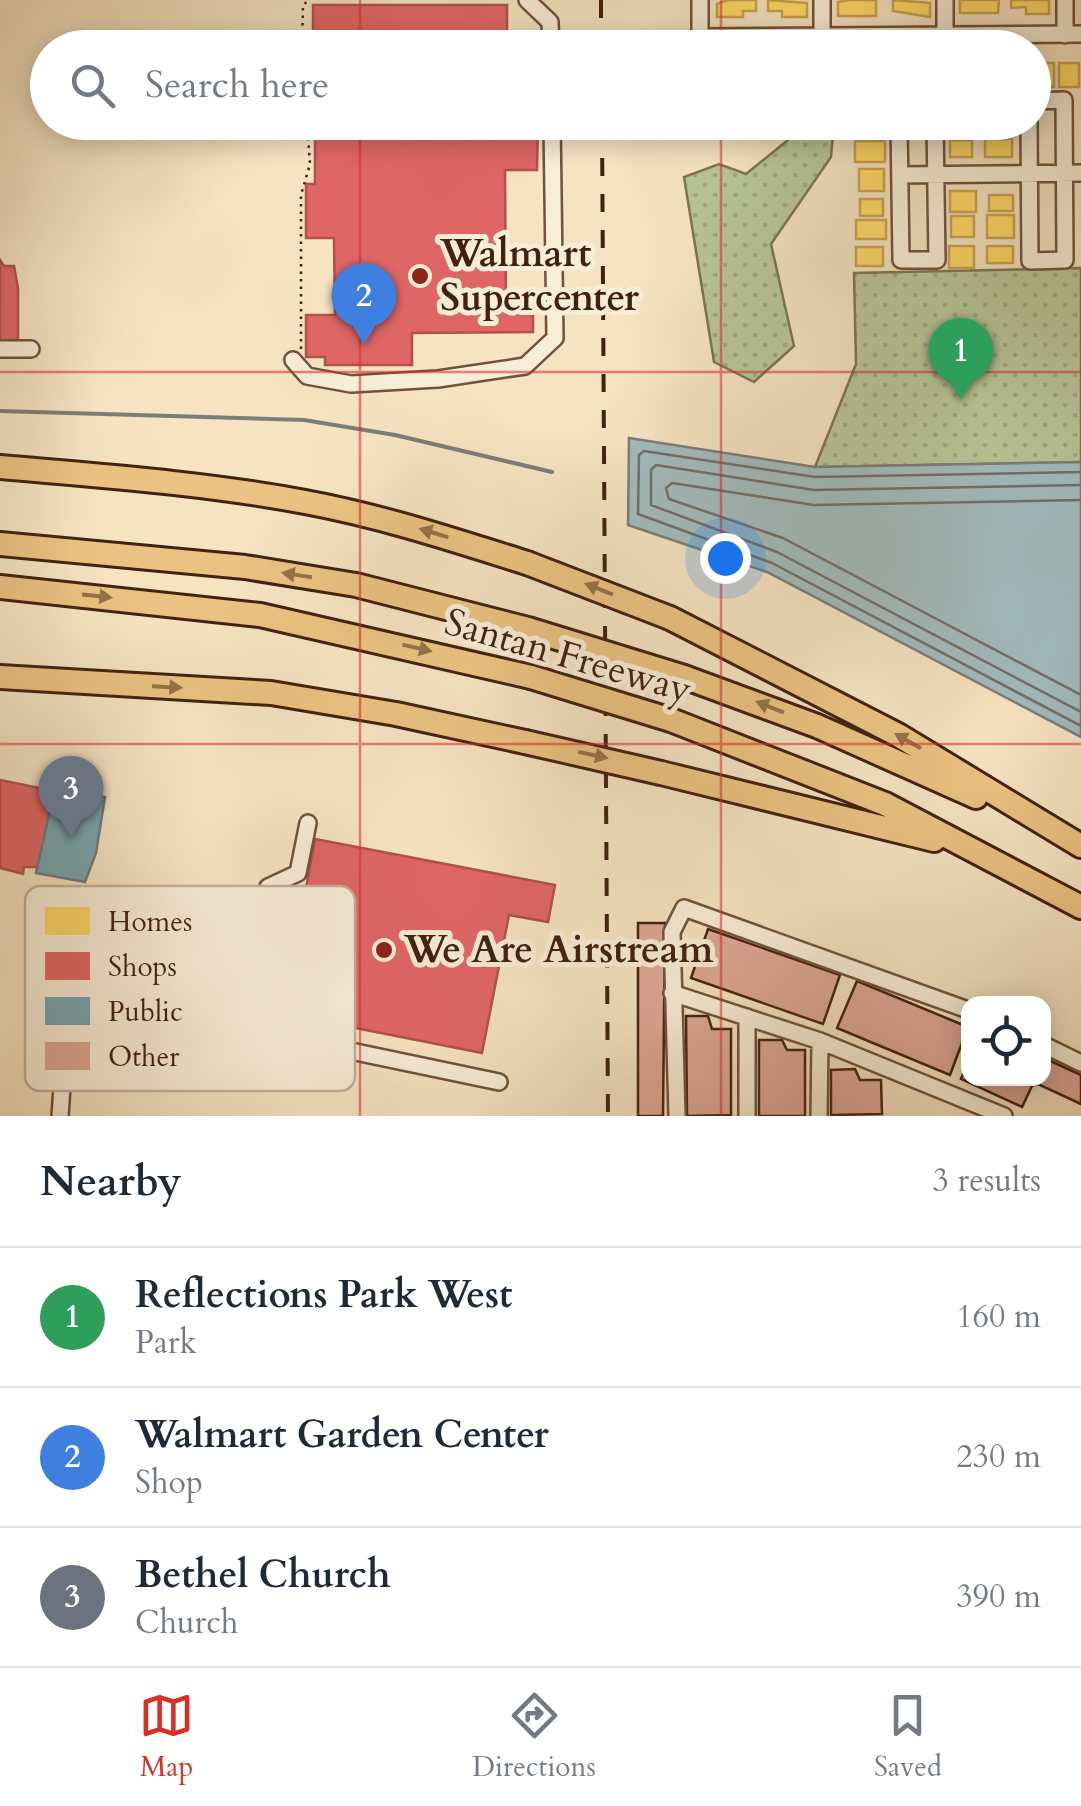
<!DOCTYPE html>
<html lang="en">
<head>
<meta charset="utf-8">
<style>
	body { margin:0; font-family:Cardo,serif; background:#f6f6f7; color:#1f2937 }
	.controls { position:absolute; right:30px; bottom:30px; display:grid; overflow:hidden; border-radius:20px; box-shadow:0 5px 25px #0003 }
	.controls button { width:90px; height:90px; display:grid; place-items:center; padding:0; border:0; border-bottom:2px solid #e0e1e3; background:#fff; color:#1f2937; font:50px sans-serif }
	.you { position:absolute; left:725px; top:558px; width:35px; height:35px; margin:-25px; border:8px solid #fff; border-radius:50%; background:#1a73e8; box-shadow:0 0 0 15px #1a73e833 }
	.badge { display:grid; place-items:center; width:65px; height:65px; border-radius:50%; background:#d93025; color:#fff; font-size:32px; font-weight:700 }
	.pin { position:absolute; translate:-50% -82px; filter:drop-shadow(0 2px 5px #0008) }
	.pin::after { content:''; position:absolute; top:52px; width:35px; height:30px; background:inherit; clip-path:polygon(0 0,100% 0,50% 100%) }
	.list { margin:0; padding:0; list-style:none }
	h2 { display:flex; justify-content:space-between; align-items:center; height:130px; margin:0; padding:0 40px; font-size:42px }
	h2 small { font-size:32px; font-weight:400; color:#747a83 }
	.list li { display:grid; grid-template-columns:65px 1fr auto; gap:30px; align-items:center; box-sizing:border-box; height:140px; padding:0 40px; border-top:2px solid #e0e1e3 }
	.list b { display:block; font-size:38px; white-space:nowrap }
	.list p { margin:0; font-size:32px; white-space:nowrap; color:#747a83 }
	.list em { font-size:32px; font-style:normal; color:#747a83 }
	.icon { flex:none; width:55px; height:55px; fill:none; stroke:currentColor; stroke-width:2; stroke-linecap:round; stroke-linejoin:round }
	.map { position:relative; flex:none; width:1081px; height:1116px; overflow:hidden }
	.search { position:absolute; background:#fff; box-shadow:0 5px 25px #0003; left:30px; right:30px; top:30px; height:110px; display:flex; align-items:center; gap:25px; box-sizing:border-box; padding:0 35px; border-radius:55px; color:#747a83; font-size:38px }
	.sheet { height:550px; background:#fff }
	nav { display:flex; justify-content:space-around; align-items:center; box-sizing:border-box; height:140px; border-top:2px solid #e0e1e3; background:#fff; font-size:28px; color:#747a83 }
	nav a { display:grid; justify-items:center; gap:5px }
	nav .on { color:#d93025 }
	.map>svg:first-child { display:block }
	.green { fill:url(#green-dots); stroke:#7d7354; stroke-width:2.5 }
	.water { fill:#a2bbbe; stroke:#7c7d79; stroke-width:2.5 }
	.homes { fill:#ffd966; stroke:#c7a24c; stroke-width:2.5 }
	.shops { fill:#e06666; stroke:#b1514c; stroke-width:2.5 }
	.public { fill:#76a5af; stroke:#677d80; stroke-width:2.5 }
	.lines { fill:none; stroke-linecap:round; stroke-linejoin:round }
	.shore { stroke:#726e68; stroke-width:2.5 }
	.stream { stroke:#7c7d79; stroke-width:4 }
	.building { fill:#dda696; stroke:#432111; stroke-width:2.5 }
	.minor-casing { stroke:#70523d; stroke-width:20 }
	.highway-casing { stroke:#432111; stroke-width:28 }
	.path { stroke:#432111; stroke-width:2.5; stroke-dasharray:2.5 5; stroke-linecap:butt }
	.minor { stroke:#f8edd7; stroke-width:15 }
	.highway { stroke:#eac281; stroke-width:22 }
	.rail { stroke:#432111; stroke-width:4; stroke-dasharray:18 18; stroke-linecap:butt }
	.highway-bridge-casing { stroke:#432111; stroke-width:28; stroke-linecap:butt }
	.highway-bridge { stroke:#eac281; stroke-width:22 }
	.oneway { fill:#967249 }
	.grid { fill:none; stroke:#d62828; stroke-width:2.5; stroke-opacity:0.55 }
	.poi-dot { fill:#8f2418; stroke:#f8edd7; stroke-width:4 }
	.labels { text-anchor:middle; dominant-baseline:central; stroke-width:10; stroke-linejoin:round; paint-order:stroke }
	.poi-label { font-size:38px; font-weight:bold; fill:#432111; stroke:#f8edd7; text-anchor:start }
	.street-label { font-size:38px; fill:#432111; stroke:#f8edd7 }
	.key { fill:#f8edd7; stroke:#c2b09c; stroke-width:2.5 }
	.key-label { font-size:28px; fill:#432111 }
</style>
</head>
<body>
<div class="map">
<svg width="1081" height="1116" viewBox="0 0 1081 1116">
	<defs>
		<pattern id="green-dots" width="8" height="8" patternUnits="userSpaceOnUse" patternTransform="scale(2.5)"><rect width="8" height="8" fill="#b7c597"/><path d="M2 2h.1M6 6h.1" fill="none" stroke="#9fa981" stroke-width="1.8" stroke-linecap="round"/></pattern>
	</defs>
	<rect width="100%" height="100%" fill="#f5e3c2"/>
	<filter id="stains"><feTurbulence type="fractalNoise" baseFrequency=".002" numOctaves="4"/><feColorMatrix values="0 0 0 0 .2 0 0 0 0 .09 0 0 0 0 .02 0 0 0 .5 -.17"/></filter>
	<radialGradient id="worn" r=".72"><stop offset=".6" stop-color="#630" stop-opacity="0"/><stop offset="1" stop-color="#630" stop-opacity=".3"/></radialGradient>
	<path class="green" d="M791 123H834L831 157 771 244 794 346 754 382 714 362 684 177 719 164 746 174 788 140Z
		M1081 268V462L815 467 856 364 854 273Z"/>
	<path class="water" d="M629 438 815 467 1081 462V737L767 572 628 525Z"/>
	<path class="homes" d="M728 0H756V11H743V17H717V4Z
		M768 0 807 3V17H782V11H768Z
		M849 0H876V16H838V2Z
		M893 0 930 3V17L893 11Z
		M960 0H999L998 13H960Z
		M1011 0H1049V14H1026V7L1011 8Z
		M1034 63H1054V87H1034Z
		M1059 63H1079V87H1059Z
		M855 122H880V135H855Z
		M947 122H972V133H947Z
		M984 122H1014V132H984Z
		M985 139H1012V157H985Z
		M950 140H972V157H950Z
		M855 141H885V162H855Z
		M859 169H884V191H859Z
		M950 191H976V212H950Z
		M989 195H1013V211H989Z
		M860 199H883V216H860Z
		M987 215H1014V238H987Z
		M951 216H974V237H951Z
		M856 220H886V239H856Z
		M949 246H974V268H949Z
		M987 246H1013V263H987Z
		M856 247H883V266H856Z"/>
	<path class="shops" d="M313 5H507V48H305V38H313Z
		M315 122H538L537 170H505L506 314H533V332L412 333V365H325V357H306V315H335L334 238H306V184H315Z
		M0 260 4 266H14L18 288V339L7 342 0 343Z
		M0 780 54 791 38 867H24L23 874 0 868Z
		M315 839 555 885 548 922 509 915 482 1053 315 1020 312 1033 279 1027 262 999 247 996 256 951 269 953 280 900 303 904Z"/>
	<path class="public" d="M55 788 105 797 96 853 85 882 36 873Z"/>
	<g class="lines">
		<path class="shore" d="M1081 472 815 477 644 451 639 455 638 514 772 563 1081 726
			M1081 485 814 490 656 465 651 470V505L777 552 1081 712
			M1081 500 814 505 672 483 666 488 669 499 783 538 1081 695"/>
		<path class="stream" d="M0 411 304 420 395 435 552 472"/>
	</g>
	<path class="building" d="M638 923H665L663 1116H638Z
		M708 929 840 975 823 1024 691 978Z
		M857 981 968 1027 950 1075 837 1028Z
		M686 1016H708L712 1029H731V1115L687 1116Z
		M759 1040H782L787 1050H805V1116H759Z
		M1044 1058 1081 1075V1104L1038 1084 1032 1086 1022 1107 961 1079 968 1063V1078H1044Z
		M855 1069 860 1080H881L882 1114 831 1115V1070Z"/>
	<g class="lines">
		<g class="minor-casing">
			<path id="minor" d="M527 0 550 22 551 48
				M700 0V37L1081 34
				M822 0V36
				M945 0V35
				M1065 0V35
				M899 122 901 260H937L935 122
				M1029 122 1030 261 1065 260 1064 100 1034 101
				M900 175 1081 173
				M0 349H31
				M293 360 307 376 351 384 438 379 525 366 555 338 552 122
				M308 823 298 873 268 887 236 1027 499 1082
				M672 993 820 1041 1004 1116
				M747 1017V1116
				M1044 1045 1081 1063
				M60 1116 65 1042
				M677 1116 672 932 684 908 968 1010
				M819 1116 820 1041"/>
		</g>
		<g class="highway-casing">
			<path id="highway" d="M0 467C102 476 204 483 305 502 381 516 454 540 527 563
				M0 544 245 567 356 585 528 629
				M0 587 260 615 531 677
				M670 618 898 735 1081 846
				M0 677 271 693 396 714 525 742
				M684 677 817 726 976 797
				M671 720 885 804 1081 907
				M661 773 934 840"/>
		</g>
		<path class="path" d="M302 48 303 5 309 0
			M301 349V195L310 164 307 122"/>
		<use href="#minor" class="minor"/>
		<use href="#highway" class="highway"/>
		<path class="rail" d="M601 0V48
			M602 122 608 1116"/>
		<g class="highway-bridge-casing">
			<path id="highway-bridge" d="M527 563 670 618
				M528 629 684 677
				M531 677 671 720
				M525 742 661 773"/>
		</g>
		<use href="#highway-bridge" class="highway-bridge"/>
	</g>
	<defs><path id="oneway-solid" d="M-6-.8H1V-3.2L6.5 0L1 3.2V.8H-6Z" transform="scale(2.5)"/></defs>
	<g class="oneway">
		<use href="#oneway-solid" transform="translate(434 533) rotate(-163)"/>
		<use href="#oneway-solid" transform="translate(297 575) rotate(-171)"/>
		<use href="#oneway-solid" transform="translate(599 589) rotate(-158)"/>
		<use href="#oneway-solid" transform="translate(97 596) rotate(6)"/>
		<use href="#oneway-solid" transform="translate(417 648) rotate(13)"/>
		<use href="#oneway-solid" transform="translate(167 687) rotate(3)"/>
		<use href="#oneway-solid" transform="translate(770 707) rotate(-158)"/>
		<use href="#oneway-solid" transform="translate(908 741) rotate(-150)"/>
		<use href="#oneway-solid" transform="translate(593 755) rotate(12)"/>
	</g>
	<path class="grid" d="M360 0V48M721 0V48M360 122V1116M721 122V1116M0 372H1081M0 744H1081"/>
	<g class="poi-dot">
		<circle cx="420" cy="276" r="10"/>
		<circle cx="384" cy="950" r="10"/>
	</g>
	<g class="labels">
		<g class="poi-label">
			<text x="440" y="254">Walmart<tspan x="440" dy="44">Supercenter</tspan></text>
			<text x="404" y="950">We Are Airstream</text>
		</g>
		<g class="street-label">
			<text transform="translate(568 656) rotate(16)">Santan Freeway</text>
		</g>
	</g>
	<rect x="25" y="886" width="330" height="205" rx="15" class="key"/>
	<rect x="45" y="907" width="45" height="28" fill="#ffd966"/>
	<rect x="45" y="952" width="45" height="28" fill="#e06666"/>
	<rect x="45" y="997" width="45" height="28" fill="#76a5af"/>
	<rect x="45" y="1042" width="45" height="28" fill="#dda696"/>
	<g class="key-label">
		<text x="108" y="931">Homes</text>
		<text x="108" y="976">Shops</text>
		<text x="108" y="1021">Public</text>
		<text x="108" y="1066">Other</text>
	</g>
	<rect width="100%" height="100%" filter="url(#stains)"/>
	<rect width="100%" height="100%" fill="url(#worn)"/>
</svg>
<div class="controls">
<button><svg class="icon" aria-label="locate" viewBox="0 0 24 24"><circle cx="12" cy="12" r="6"/><path d="M12 2v4M12 18v4M2 12h4M18 12h4"/></svg></button>
</div>
<div class="you"></div>
<div class="pin badge" style="left:961px;top:400px;background:#2e9e5b">1</div>
<div class="pin badge" style="left:364px;top:345px;background:#3f7fe0">2</div>
<div class="pin badge" style="left:71px;top:838px;background:#6b7280">3</div>
<div class="search"><svg class="icon" aria-label="search" viewBox="0 0 24 24"><circle cx="10" cy="10" r="6"/><path d="M15 15l6 6"/></svg>Search here</div>
</div>
<section class="sheet">
<h2>Nearby<small>3 results</small></h2>
<ul class="list">
<li><span class="badge" style="background:#2e9e5b">1</span><div><b>Reflections Park West</b><p>Park</p></div><em>160 m</em></li>
<li><span class="badge" style="background:#3f7fe0">2</span><div><b>Walmart Garden Center</b><p>Shop</p></div><em>230 m</em></li>
<li><span class="badge" style="background:#6b7280">3</span><div><b>Bethel Church</b><p>Church</p></div><em>390 m</em></li>
</ul>
</section>
<nav>
<a class="on"><svg class="icon" aria-label="map" viewBox="0 0 24 24"><path d="M3 6l6-2 6 2 6-2v14l-6 2-6-2-6 2zM9 4v14M15 6v14"/></svg>Map</a>
<a><svg class="icon" aria-label="directions" viewBox="0 0 24 24"><path d="M12 3l9 9-9 9-9-9zM9 14v-3h6M13 9l2 2-2 2"/></svg>Directions</a>
<a><svg class="icon" aria-label="saved" viewBox="0 0 24 24"><path d="M7 4h10v16l-5-4-5 4z"/></svg>Saved</a>
</nav>
</body>
</html>
